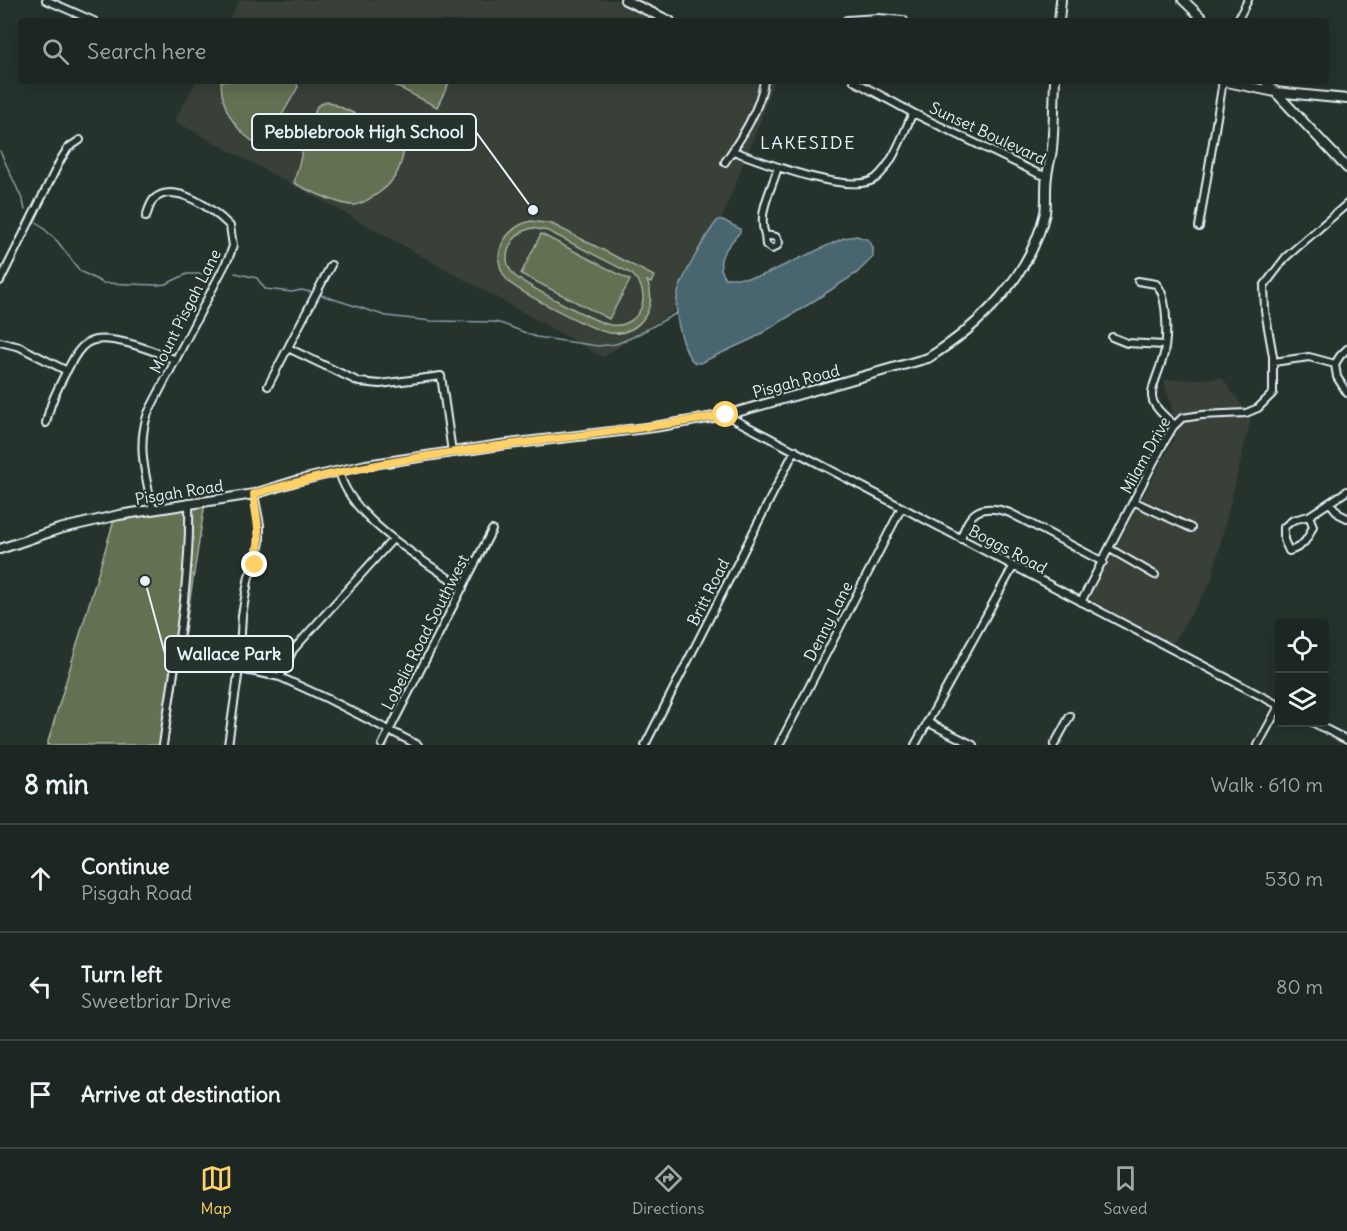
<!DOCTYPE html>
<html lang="en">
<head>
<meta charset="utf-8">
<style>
	body { margin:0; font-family:Delius,sans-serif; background:#29322f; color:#f1f3f6 }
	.controls { position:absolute; right:18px; bottom:18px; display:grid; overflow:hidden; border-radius:6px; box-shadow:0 3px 15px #0003 }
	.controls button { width:54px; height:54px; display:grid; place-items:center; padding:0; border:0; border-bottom:2px solid #3a4340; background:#1c2622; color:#f1f3f6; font:30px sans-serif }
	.stop { position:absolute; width:18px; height:18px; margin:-14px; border:4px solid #ffd166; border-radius:50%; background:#fff }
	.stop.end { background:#ffd166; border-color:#fff; box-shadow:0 2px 6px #0008 }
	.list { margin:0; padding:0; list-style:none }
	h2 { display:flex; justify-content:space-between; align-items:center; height:78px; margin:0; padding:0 24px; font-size:26px }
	h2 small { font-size:20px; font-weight:400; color:#a0a5a5 }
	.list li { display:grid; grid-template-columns:39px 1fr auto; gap:18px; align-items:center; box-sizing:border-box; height:108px; padding:0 24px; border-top:2px solid #3a4340 }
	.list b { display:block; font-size:22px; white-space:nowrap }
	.list p { margin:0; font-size:20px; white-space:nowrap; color:#a0a5a5 }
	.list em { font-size:20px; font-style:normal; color:#a0a5a5 }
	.icon { flex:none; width:33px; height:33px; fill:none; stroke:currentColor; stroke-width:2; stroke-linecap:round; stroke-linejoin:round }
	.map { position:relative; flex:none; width:1347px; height:745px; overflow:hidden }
	.search { position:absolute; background:#1c2622; box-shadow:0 3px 15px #0003; left:18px; right:18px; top:18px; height:66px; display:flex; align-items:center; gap:15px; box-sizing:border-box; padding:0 21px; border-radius:6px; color:#a0a5a5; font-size:22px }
	.sheet { height:402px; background:#1c2622 }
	nav { display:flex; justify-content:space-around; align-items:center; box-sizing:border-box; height:84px; border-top:2px solid #3a4340; background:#1c2622; font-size:16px; color:#a0a5a5 }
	nav a { display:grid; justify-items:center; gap:3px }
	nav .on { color:#ffd166 }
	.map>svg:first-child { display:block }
	.built { fill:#393f39 }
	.green { fill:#637051; stroke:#a6b0a4; stroke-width:1.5; fill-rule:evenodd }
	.water { fill:#4a6570; stroke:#899da6; stroke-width:1.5 }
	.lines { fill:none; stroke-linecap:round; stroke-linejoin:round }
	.stream { stroke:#899da6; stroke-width:1.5 }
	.minor-casing { stroke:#e8f1f8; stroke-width:10 }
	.tertiary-casing { stroke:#e8f1f8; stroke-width:12 }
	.minor { stroke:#26332d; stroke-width:6 }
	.tertiary { stroke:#26332d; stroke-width:8 }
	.route { stroke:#ffd166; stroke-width:8 }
	.labels { text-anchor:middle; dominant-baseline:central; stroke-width:4.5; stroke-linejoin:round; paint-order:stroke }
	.street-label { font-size:16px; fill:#e8f1f8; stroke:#26332d }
	.neighbourhood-label { font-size:18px; letter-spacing:1.5px; fill:#e8f1f8; stroke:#26332d }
	.leader { fill:none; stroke:#e8f1f8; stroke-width:2 }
	.callout-dot { fill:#e8f1f8; stroke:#26332d; stroke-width:2 }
	.callout { fill:#26332d; stroke:#e8f1f8; stroke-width:2 }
	.callout-label { font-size:18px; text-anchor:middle; font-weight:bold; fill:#e8f1f8 }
</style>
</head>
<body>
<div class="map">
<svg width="1347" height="745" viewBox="0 0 1347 745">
	<rect width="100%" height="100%" fill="#26332d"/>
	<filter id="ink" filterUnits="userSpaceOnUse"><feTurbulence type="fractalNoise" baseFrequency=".0167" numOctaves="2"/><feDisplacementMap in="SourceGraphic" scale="12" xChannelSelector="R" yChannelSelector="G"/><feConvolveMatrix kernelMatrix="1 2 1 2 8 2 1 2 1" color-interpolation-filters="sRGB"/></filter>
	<g filter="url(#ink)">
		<path class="built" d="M240 0H636L673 21H228Z
			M196 81H774L760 122 698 278 679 308 603 357 323 201 174 121Z
			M1222 378 1251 418 1211 582 1171 646 1089 598 1178 431 1164 380Z"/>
		<path class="green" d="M221 81H296L298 87 263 148C237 134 221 110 221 81Z
			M386 81H450L437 107Z
			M327 101 351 112 406 141C401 167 398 180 376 195 369 199 362 204 355 205 344 207 305 189 294 183L305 141 317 106Z
			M531 221 552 224 654 276 651 283 647 281C652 293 652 305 645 316 638 328 624 335 610 333 596 332 517 291 508 281 488 258 504 227 531 221ZM532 228 548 231 632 274C641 283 646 295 641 308 636 320 624 327 611 325 599 324 521 283 513 274 499 256 512 233 532 228Z
			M541 234 630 280 609 319 521 274Z
			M205 503 167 745H47L115 517Z"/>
		<path class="water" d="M718 220H723L740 229V232C728 247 713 258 725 278H746L761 276 844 238 857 236 869 240 873 248V257L857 273 806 306 754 338 700 363H695C688 358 687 352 684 344 679 330 675 313 677 298 679 281 707 233 718 220Z"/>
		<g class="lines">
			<path class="stream" d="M0 151 23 201 25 210
				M37 222 58 242 80 271 103 283 157 285 166 284 187 274H207
				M235 273 257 278 265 289 292 292 301 290 311 292
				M321 295 386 316 431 321 494 322 503 324 536 337 598 346 616 344 633 337 677 313"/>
			<g class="minor-casing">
				<path id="minor" d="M46 0 94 21
					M1237 21 1248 0
					M854 81 913 113 1039 174 1047 176
					M733 151C761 161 852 197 876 178 894 163 903 133 913 113
					M725 162C741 138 760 110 764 81
					M146 217C148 211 150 203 154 199 175 180 215 211 230 226L233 246 229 257 148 413C136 446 146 477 153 510
					M1199 227 1223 81
					M765 235C757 212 772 189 778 167
					M765 235 776 237 779 242 777 246 772 249 766 245Z
					M0 281 61 159 68 148 80 140
					M1138 281 1156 284C1169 296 1168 343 1162 361 1151 395 1142 399 1175 425
					M1112 337 1127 343 1164 345
					M0 342 20 347 67 371
					M288 348 359 382 380 384 441 376 452 452
					M1273 362 1309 357 1335 364
					M1335 364 1337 377 1347 393
					M1335 364 1340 356 1347 349
					M268 386 331 265
					M726 415 1280 706
					M46 423C51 401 56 392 66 372 72 362 77 349 87 343 106 331 156 352 176 360
					M339 471C350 519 424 560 463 588
					M1135 502 1191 528
					M1330 503 1339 514 1347 518
					M1309 516 1313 526C1308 539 1303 547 1289 551L1284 540V527L1293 520 1309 516 1347 491
					M961 539C969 510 982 503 1010 513L1103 562
					M1110 549 1155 575
					M1081 602 1163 444 1173 427 1182 418 1202 415 1246 413 1258 408 1273 393V356L1265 311 1264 286 1286 257 1347 204
					M239 669 280 677 328 699 418 745
					M280 677 293 650 393 539
					M927 722 973 745
					M1312 722 1347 740
					M163 745C174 666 191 585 189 504
					M228 745 239 669 242 615 249 576 255 565 260 542V525L254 494
					M382 745 492 530
					M645 745 795 450
					M779 745 901 509
					M915 745 1013 567
					M1054 745 1070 716
					M1258 745 1279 706"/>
			</g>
			<g class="tertiary-casing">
				<path id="tertiary" d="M625 0 670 21
					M1183 0 1205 21
					M847 21 878 19 903 21
					M1059 21 1061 0
					M1222 81 1275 92 1347 99
					M1265 81 1347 168
					M0 549 59 529 119 515 254 494 296 481 366 465 500 445 654 427 726 415 928 358C981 325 1030 276 1045 213 1047 201 1045 188 1047 176 1048 167 1051 158 1052 149 1054 127 1054 104 1055 81"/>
			</g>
			<use href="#minor" class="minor"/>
			<use href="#tertiary" class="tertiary"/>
		</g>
	</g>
	<g class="lines" filter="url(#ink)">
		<path class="route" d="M255 565C263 535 256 523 254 494 408 448 567 442 726 415"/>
	</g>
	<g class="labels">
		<g class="street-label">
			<text transform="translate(988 133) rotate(25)">Sunset Boulevard</text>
			<text transform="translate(185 311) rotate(-63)">Mount Pisgah Lane</text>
			<text transform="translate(796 381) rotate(-15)">Pisgah Road</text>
			<text transform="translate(1145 455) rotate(-61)">Milam Drive</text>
			<text transform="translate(179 492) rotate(-9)">Pisgah Road</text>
			<text transform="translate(1008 549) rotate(28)">Boggs Road</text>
			<text transform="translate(708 592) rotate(-63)">Britt Road</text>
			<text transform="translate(828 621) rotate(-63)">Denny Lane</text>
			<text transform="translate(425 632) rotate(-63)">Lobelia Road Southwest</text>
		</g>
		<g class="neighbourhood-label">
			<text x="808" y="142">LAKESIDE</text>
		</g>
	</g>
	<path class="leader" d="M533 210L476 132M145 581L165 654"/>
	<g class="callout-dot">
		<circle cx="533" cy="210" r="6"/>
		<circle cx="145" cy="581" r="6"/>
	</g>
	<g class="callout">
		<rect x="252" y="114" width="224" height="36" rx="6"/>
		<rect x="165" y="636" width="128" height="36" rx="6"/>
	</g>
	<g class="callout-label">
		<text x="364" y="138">Pebblebrook High School</text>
		<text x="229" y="660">Wallace Park</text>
	</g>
</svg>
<div class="controls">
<button><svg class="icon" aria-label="locate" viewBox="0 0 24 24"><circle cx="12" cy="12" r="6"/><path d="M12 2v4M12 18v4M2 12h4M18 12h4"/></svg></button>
<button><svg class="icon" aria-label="layers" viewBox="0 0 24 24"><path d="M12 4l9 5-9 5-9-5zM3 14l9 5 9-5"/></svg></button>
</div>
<div class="stop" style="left:726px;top:415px"></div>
<div class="stop end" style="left:255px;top:565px"></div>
<div class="search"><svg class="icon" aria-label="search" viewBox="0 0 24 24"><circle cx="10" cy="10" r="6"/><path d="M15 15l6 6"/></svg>Search here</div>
</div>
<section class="sheet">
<h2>8 min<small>Walk · 610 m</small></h2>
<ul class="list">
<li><svg class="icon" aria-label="ahead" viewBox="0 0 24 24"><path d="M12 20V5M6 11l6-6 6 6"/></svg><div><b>Continue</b><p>Pisgah Road</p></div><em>530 m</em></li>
<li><svg class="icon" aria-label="left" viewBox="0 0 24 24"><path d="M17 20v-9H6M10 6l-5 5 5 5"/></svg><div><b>Turn left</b><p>Sweetbriar Drive</p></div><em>80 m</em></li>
<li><svg class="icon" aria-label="arrive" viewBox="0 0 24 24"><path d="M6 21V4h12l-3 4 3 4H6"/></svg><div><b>Arrive at destination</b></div></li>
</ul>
</section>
<nav>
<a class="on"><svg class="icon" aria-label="map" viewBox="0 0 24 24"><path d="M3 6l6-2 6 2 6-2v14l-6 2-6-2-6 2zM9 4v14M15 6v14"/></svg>Map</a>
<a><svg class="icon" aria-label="directions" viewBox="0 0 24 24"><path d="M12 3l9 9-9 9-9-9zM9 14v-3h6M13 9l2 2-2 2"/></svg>Directions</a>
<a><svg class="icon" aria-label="saved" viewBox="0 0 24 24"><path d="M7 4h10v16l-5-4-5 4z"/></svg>Saved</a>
</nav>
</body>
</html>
